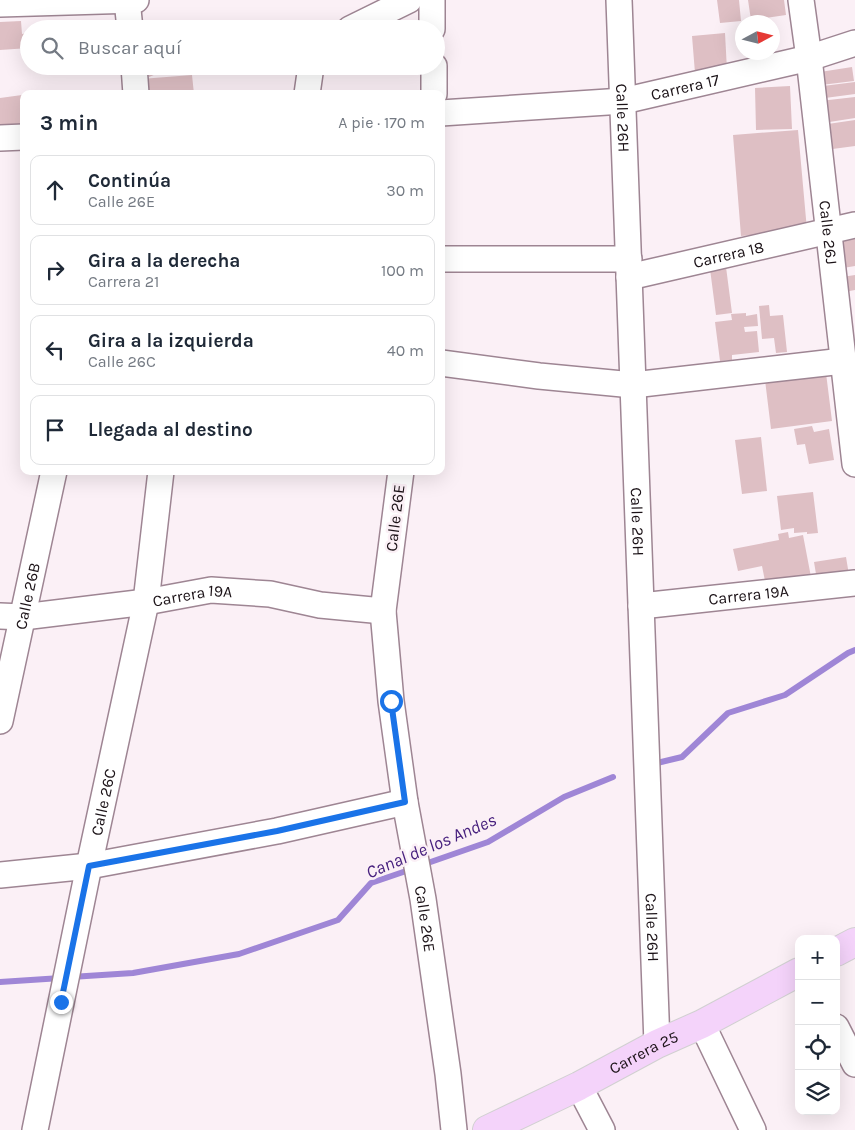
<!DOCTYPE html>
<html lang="es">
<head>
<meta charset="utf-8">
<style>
	body { margin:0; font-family:Karla,sans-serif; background:#f2f2f3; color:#1f2937 }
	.controls { position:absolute; right:15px; bottom:15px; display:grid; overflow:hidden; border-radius:10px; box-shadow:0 5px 20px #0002 }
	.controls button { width:45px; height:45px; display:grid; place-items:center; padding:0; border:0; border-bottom:1px solid #e0e1e3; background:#fff; color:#1f2937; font:25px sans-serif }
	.compass { position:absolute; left:735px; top:15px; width:45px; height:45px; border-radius:50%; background:#fff; box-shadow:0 5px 20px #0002; rotate:83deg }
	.stop { position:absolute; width:15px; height:15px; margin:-11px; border:4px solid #1a73e8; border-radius:50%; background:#fff }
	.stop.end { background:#1a73e8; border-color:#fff; box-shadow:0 1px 5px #0008 }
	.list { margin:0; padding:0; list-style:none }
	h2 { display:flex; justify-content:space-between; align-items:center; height:65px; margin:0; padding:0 20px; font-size:21px }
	h2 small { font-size:16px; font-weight:400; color:#747a83 }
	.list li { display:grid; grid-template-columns:32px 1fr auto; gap:15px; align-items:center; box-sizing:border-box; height:70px; margin:0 10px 10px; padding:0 10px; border:1px solid #e0e1e3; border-radius:10px }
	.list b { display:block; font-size:19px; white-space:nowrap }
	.list p { margin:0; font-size:16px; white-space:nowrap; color:#747a83 }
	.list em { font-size:16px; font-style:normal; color:#747a83 }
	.icon { flex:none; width:28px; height:28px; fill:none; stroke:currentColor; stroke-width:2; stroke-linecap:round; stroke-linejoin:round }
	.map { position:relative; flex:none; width:855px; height:1130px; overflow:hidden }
	.search { position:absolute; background:#fff; box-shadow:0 5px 20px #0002; left:20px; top:20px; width:425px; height:55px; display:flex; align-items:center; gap:12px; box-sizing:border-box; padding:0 18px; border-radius:28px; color:#747a83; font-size:19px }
	.panel { position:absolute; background:#fff; box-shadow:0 5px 20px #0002; left:20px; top:90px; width:425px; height:385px; border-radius:10px }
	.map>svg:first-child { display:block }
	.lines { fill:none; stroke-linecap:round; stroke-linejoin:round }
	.stream { stroke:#9f86d6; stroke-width:6 }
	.building { fill:#debfc4 }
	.minor-casing { stroke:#9e8593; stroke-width:28 }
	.major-casing { stroke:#d1d0d1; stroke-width:30 }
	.minor { stroke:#fff; stroke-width:25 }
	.major { stroke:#f4d3fa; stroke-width:28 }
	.route { stroke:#1a73e8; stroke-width:6 }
	.labels { text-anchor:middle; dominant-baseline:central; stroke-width:5; stroke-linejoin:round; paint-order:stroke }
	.street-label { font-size:16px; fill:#1b1217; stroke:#fbf0f6 }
	.water-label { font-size:18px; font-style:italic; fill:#47207e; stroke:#fbf0f6 }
</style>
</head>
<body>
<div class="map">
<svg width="855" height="1130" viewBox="0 0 855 1130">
	<rect width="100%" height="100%" fill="#fbf0f6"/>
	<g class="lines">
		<path class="stream" d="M653 764 682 757 728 713 785 695 848 653 855 650
			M422 865 488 842 564 797 613 777
			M71 977 133 973 239 954 338 920 371 883 412 869
			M0 982 61 978"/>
	</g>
	<path class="building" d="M717 0H739L741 21 720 23Z
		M748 0H784L786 15 751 20Z
		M21 21 22 34 28 33 29 48 0 50V22Z
		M725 33 727 70 695 73 692 36Z
		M145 66H175L149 77Z
		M852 67 854 81 821 85 820 72Z
		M192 75 194 94H143L141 79Z
		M855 82V94L825 98 823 86Z
		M790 86 792 129 756 130 755 88Z
		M22 95 24 105V124L0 128V98Z
		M855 97V118L823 123 820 101Z
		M855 120V146L825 150 821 125Z
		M798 130 807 230 741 236 733 135Z
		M855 235V266L843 268 838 238Z
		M726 267 732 313 716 315 710 269Z
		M855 275V290L844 292 842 277Z
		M769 305 770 316 783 315 787 352 776 353 774 338 762 339 759 306Z
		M746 313V316L757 314 758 326 744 327 745 332 757 331 759 352 732 355V360L720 361 715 322 732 320 731 314Z
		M826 373 832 421 771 429 765 380Z
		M812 426 814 432 829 429 834 460 809 464 805 444 797 445 794 429Z
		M761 437 767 491 742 494 735 440Z
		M813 492 818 533 807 534V532L794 533V528L781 530 777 496Z
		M788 532 789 538 803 535 811 577 766 586 762 566 738 571 733 549 779 540 778 534Z
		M846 557 849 575 817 580 814 562Z"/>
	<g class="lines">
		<g class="minor-casing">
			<g id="minor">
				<path d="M127 0 130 29"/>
				<path d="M432 0V29"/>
				<path id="s1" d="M619 0 657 1044"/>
				<path id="s2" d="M801 0 809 58 855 464"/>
				<path d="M0 4 136 0"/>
				<path d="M350 29 409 0"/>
				<path d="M134 66 136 94"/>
				<path d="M434 66V94"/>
				<path d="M307 94 311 66"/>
				<path id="s3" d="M441 113 623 101 809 58 855 43"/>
				<path d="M0 138 24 137"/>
				<path d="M441 259H629"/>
				<path id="s4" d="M629 277 855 225"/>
				<path d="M441 363 539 376 633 385 843 361"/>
				<path id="s5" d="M401 471 383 611 391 701 405 802 423 899 448 1074 454 1130"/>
				<path id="s6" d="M641 606 855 583"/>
				<path id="s7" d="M0 616 23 617 146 602 211 590 270 594 320 605 383 611"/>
				<path id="s8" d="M0 721 54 471"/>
				<path d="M0 875 89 866 277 831 405 802"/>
				<path d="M702 1024 753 1130"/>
				<path d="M836 1027 855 1064"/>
				<path d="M579 1086 602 1130"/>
				<path id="s9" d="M35 1130 89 866 146 602 161 471"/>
			</g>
		</g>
		<g class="major-casing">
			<g id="major">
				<path d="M836 952 855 942"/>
				<path id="s10" d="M487 1130 579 1086 657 1044 702 1024 799 972"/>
			</g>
		</g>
		<use href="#minor" class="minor"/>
		<use href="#major" class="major"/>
	</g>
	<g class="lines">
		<path class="route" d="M61 1002 89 866 277 831 405 802 391 701"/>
	</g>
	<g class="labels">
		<g class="street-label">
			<text stroke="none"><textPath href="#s3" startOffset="246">Carrera 17</textPath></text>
			<text stroke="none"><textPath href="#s1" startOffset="118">Calle 26H</textPath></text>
			<text stroke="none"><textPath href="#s2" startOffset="234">Calle 26J</textPath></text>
			<text stroke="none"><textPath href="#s4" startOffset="102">Carrera 18</textPath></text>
			<text transform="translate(395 518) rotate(-83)">Calle 26E</text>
			<text stroke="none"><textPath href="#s1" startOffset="522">Calle 26H</textPath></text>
			<text stroke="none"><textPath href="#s6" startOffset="108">Carrera 19A</textPath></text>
			<text stroke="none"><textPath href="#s8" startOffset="128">Calle 26B</textPath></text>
			<text stroke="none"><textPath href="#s7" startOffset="194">Carrera 19A</textPath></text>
			<text stroke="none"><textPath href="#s9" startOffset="335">Calle 26C</textPath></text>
			<text stroke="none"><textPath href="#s5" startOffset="452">Calle 26E</textPath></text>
			<text stroke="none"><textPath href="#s1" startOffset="928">Calle 26H</textPath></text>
			<text stroke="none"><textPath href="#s10" startOffset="175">Carrera 25</textPath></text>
		</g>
		<g class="water-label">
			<text transform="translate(431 846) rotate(-23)">Canal de los Andes</text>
		</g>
	</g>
</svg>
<div class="controls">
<button>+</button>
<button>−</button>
<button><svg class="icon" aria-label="locate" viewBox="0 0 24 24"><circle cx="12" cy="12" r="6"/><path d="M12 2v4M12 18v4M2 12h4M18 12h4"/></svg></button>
<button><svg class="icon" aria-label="layers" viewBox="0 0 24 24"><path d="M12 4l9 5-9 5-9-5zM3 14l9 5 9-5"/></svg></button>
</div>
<svg class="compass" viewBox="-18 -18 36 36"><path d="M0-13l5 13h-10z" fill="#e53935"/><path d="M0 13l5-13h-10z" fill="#747a83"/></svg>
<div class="stop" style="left:391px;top:701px"></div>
<div class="stop end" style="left:61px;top:1002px"></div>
<div class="search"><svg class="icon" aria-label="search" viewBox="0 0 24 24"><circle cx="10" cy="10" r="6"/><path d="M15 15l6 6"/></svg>Buscar aquí</div>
<section class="panel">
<h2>3 min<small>A pie · 170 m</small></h2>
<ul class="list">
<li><svg class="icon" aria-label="ahead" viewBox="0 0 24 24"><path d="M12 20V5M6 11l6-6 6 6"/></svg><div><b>Continúa</b><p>Calle 26E</p></div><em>30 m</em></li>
<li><svg class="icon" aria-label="right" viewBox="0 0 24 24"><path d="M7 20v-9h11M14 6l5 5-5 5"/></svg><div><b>Gira a la derecha</b><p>Carrera 21</p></div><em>100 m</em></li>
<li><svg class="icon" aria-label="left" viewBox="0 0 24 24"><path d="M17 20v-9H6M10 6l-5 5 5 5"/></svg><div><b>Gira a la izquierda</b><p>Calle 26C</p></div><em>40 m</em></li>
<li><svg class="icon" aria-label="arrive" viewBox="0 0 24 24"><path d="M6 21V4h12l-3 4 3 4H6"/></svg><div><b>Llegada al destino</b></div></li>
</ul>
</section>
</div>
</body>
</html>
